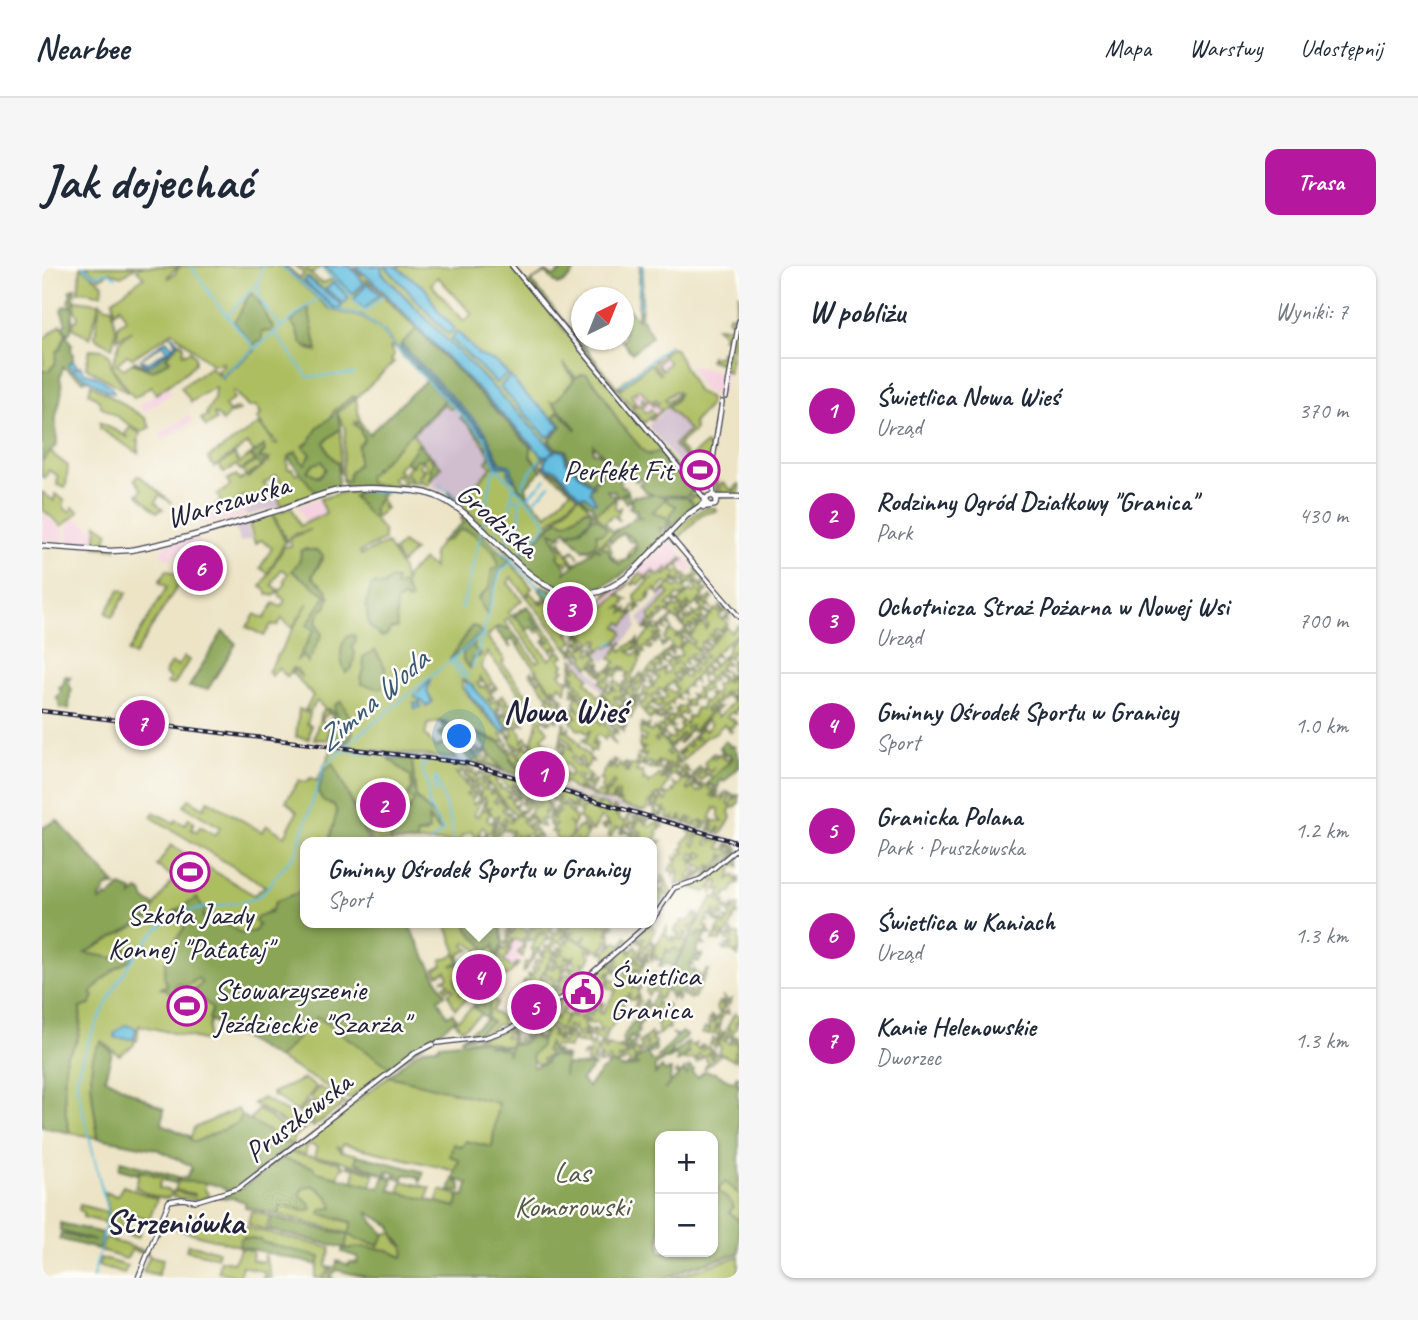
<!DOCTYPE html>
<html lang="pl">
<head>
<meta charset="utf-8">
<style>
	body { margin:0; font-family:Caveat,sans-serif; background:#f6f6f7; color:#1f2937 }
	.controls { position:absolute; right:21px; bottom:21px; display:grid; overflow:hidden; border-radius:14px; box-shadow:0 2px 5px #0004 }
	.controls button { width:63px; height:63px; display:grid; place-items:center; padding:0; border:0; border-bottom:2px solid #e0e1e3; background:#fff; color:#1f2937; font:35px sans-serif }
	.compass { position:absolute; left:529px; top:21px; width:63px; height:63px; border-radius:50%; background:#fff; box-shadow:0 2px 5px #0004; rotate:43deg }
	.you { position:absolute; left:418px; top:471px; width:24px; height:24px; margin:-18px; border:5px solid #fff; border-radius:50%; background:#1a73e8; box-shadow:0 0 0 10px #1a73e833 }
	.badge { display:grid; place-items:center; width:46px; height:46px; border-radius:50%; background:#b5179e; color:#fff; font-size:23px; font-weight:700 }
	.pin { position:absolute; translate:-50% -50%; border:4px solid #fff; box-shadow:0 2px 7px #0006 }
	.popup { position:absolute; left:258px; top:571px; width:357px; height:91px; box-sizing:border-box; display:grid; place-content:center; border-radius:14px; background:#fff; filter:drop-shadow(0 2px 5px #0005); font-size:23px; white-space:nowrap; color:#747a83 }
	.popup b { font-size:26px; color:#1f2937 }
	.popup::after { content:''; position:absolute; left:50%; top:100%; margin-left:-14px; border:14px solid transparent; border-top-color:#fff }
	.list { margin:0; padding:0; list-style:none }
	h2 { display:flex; justify-content:space-between; align-items:center; height:91px; margin:0; padding:0 28px; font-size:30px }
	h2 small { font-size:23px; font-weight:400; color:#747a83 }
	.list li { display:grid; grid-template-columns:46px 1fr auto; gap:21px; align-items:center; box-sizing:border-box; height:105px; padding:0 28px; border-top:2px solid #e0e1e3 }
	.list b { display:block; font-size:26px; white-space:nowrap }
	.list p { margin:0; font-size:23px; white-space:nowrap; color:#747a83 }
	.list em { font-size:23px; font-style:normal; color:#747a83 }
	.map { position:relative; flex:none; width:697px; height:1012px; overflow:hidden; border-radius:14px }
	header { display:flex; align-items:center; gap:42px; box-sizing:border-box; height:98px; padding:0 35px; background:#fff; border-bottom:2px solid #e0e1e3 }
	header strong { font-size:33px }
	nav { display:flex; gap:38px; margin-inline-start:auto; font-size:24px }
	.intro { display:flex; align-items:center; justify-content:space-between; box-sizing:border-box; height:168px; padding:0 42px }
	h1 { margin:0; font-size:49px }
	.button { padding:18px 32px; border-radius:14px; background:#b5179e; color:#fff; font-size:24px; font-weight:700 }
	main { display:flex; gap:42px; padding:0 42px }
	aside { flex:1; background:#fff; border-radius:14px; box-shadow:0 2px 5px #0004 }
	.map>svg:first-child { display:block }
	.built { fill:#f4cfde }
	.industrial { fill:#d0bdce }
	.green { fill:#adbe61; stroke:#68704e; stroke-width:2; fill-rule:evenodd }
	.forest { fill:#8aa557; stroke:#566449; stroke-width:2; fill-rule:evenodd }
	.water { fill:#62bee0; stroke:#42708e; stroke-width:2 }
	.lines { fill:none; stroke-linecap:round; stroke-linejoin:round }
	.stream { stroke:#62bee0; stroke-width:2 }
	.tertiary-casing { stroke:#403f50; stroke-width:6 }
	.secondary-casing { stroke:#403f50; stroke-width:7 }
	.tertiary { stroke:#fff; stroke-width:3.5 }
	.secondary { stroke:#fff; stroke-width:4.5 }
	.rail-casing { stroke:#22223b; stroke-width:4.5 }
	.rail { stroke:#fdfcf7; stroke-width:2; stroke-dasharray:5; stroke-linecap:butt }
	.labels { text-anchor:middle; dominant-baseline:central; stroke-width:5; stroke-linejoin:round; paint-order:stroke }
	.poi-label { font-size:30px; fill:#22223b; stroke:#fdfcf7; text-anchor:start }
	.street-label { font-size:30px; fill:#22223b; stroke:#fdfcf7 }
	.park-label { font-size:30px; fill:#535948; stroke:#fdfcf7 }
	.water-label { font-size:32px; font-style:italic; fill:#385975; stroke:#fdfcf7 }
	.quarter-label { font-size:33px; font-weight:bold; fill:#22223b; stroke:#fdfcf7 }
</style>
</head>
<body>
<header>
<strong>Nearbee</strong>
<nav><a>Mapa</a><a>Warstwy</a><a>Udostępnij</a></nav>
</header>
<div class="intro"><h1>Jak dojechać</h1><a class="button">Trasa</a></div>
<main>
<div class="map">
<svg width="697" height="1012" viewBox="0 0 697 1012">
	<rect width="100%" height="100%" fill="#fdfcf7"/>
	<filter id="ink" filterUnits="userSpaceOnUse"><feTurbulence type="fractalNoise" baseFrequency=".0143" numOctaves="2"/><feDisplacementMap in="SourceGraphic" scale="14" xChannelSelector="R" yChannelSelector="G"/><feConvolveMatrix kernelMatrix="1 2 1 2 8 2 1 2 1" color-interpolation-filters="sRGB"/></filter>
	<filter id="wash" filterUnits="userSpaceOnUse"><feTurbulence type="fractalNoise" baseFrequency=".00686" numOctaves="4" result="noise"/><feDisplacementMap in="SourceGraphic" scale="28" xChannelSelector="R" yChannelSelector="G"/><feGaussianBlur stdDeviation="1.57" result="paint"/><feColorMatrix in="noise" values="0 0 0 0 0 0 0 0 0 0 0 0 0 0 0 0 0 1.4 0 .05"/><feComposite in="paint" operator="in"/></filter>
	<g filter="url(#wash)">
		<rect width="100%" height="100%" fill="#ede4c6"/>
		<path class="built" d="M630 81 633 82 638 91 633 125 623 133 627 138 621 144 608 155 606 153 603 156 579 127 580 124Z
			M647 99 680 106 681 103 685 104 681 127 676 130 664 126 657 118Z
			M124 120 130 127 102 147 97 139Z
			M147 149 151 156 121 174 117 168Z
			M213 233 216 237 203 245 204 250 175 258Z
			M278 233 285 247 264 258 256 240Z
			M196 234 200 240 177 255 158 258 156 252 172 241 176 247Z
			M0 247 22 265V274L19 276 0 274Z
			M33 252 55 265 53 281 25 279 26 260Z
			M156 269 154 272 160 279 141 311 134 306 141 293 133 288 136 282 128 294 118 288 124 278Z
			M628 274 652 301 646 308 644 303 635 298 629 304 625 302 617 311 611 305 604 311 600 307 590 317 591 309Z
			M582 316 585 318 549 357V351L555 342 553 339Z
			M472 672 483 678 481 691 475 701 465 710 457 701Z"/>
		<path class="industrial" d="M403 134 443 174 453 202 418 237 404 222 401 225 390 222 393 217 390 214 382 216 387 215 400 201 377 179 373 180 368 170Z
			M626 141 647 164 632 179 652 203 650 205 662 220V223L659 224 606 160Z
			M233 221 239 240 204 250 203 245 216 237 213 233Z
			M203 255 209 273 198 276 192 259Z
			M624 324 628 328 636 327 601 364 599 359 601 356H597V352Z
			M593 348 595 362 563 395 555 387 576 366 573 363 579 356 583 359Z
			M533 384 564 423 560 426 532 390Z
			M305 480 435 498 697 575V578L432 499 305 483Z"/>
		<path class="green" d="M39 0 61 18 60 28C49 29 46 23 36 26Z
			M43 0H95L80 10 68 6 58 12Z
			M98 0H136L126 10V12L134 7V5L139 0H239L289 44 319 51 340 65 353 82 350 81 348 82 352 89 349 95 352 96 314 132 318 156 314 155 322 174 316 180V198L308 206 306 216 300 212 303 162 295 147 314 132 311 130 292 145 290 151 276 161 268 175 261 180 270 188 263 198 249 190 245 194 246 203H250L254 208 258 206 275 228 239 240 233 221 239 216 234 209 222 217 226 224 206 236 202 230 176 247 172 241 179 235 175 229 188 220 185 214 194 209 198 214 204 210 200 205 215 195 219 201 221 197 227 193 217 192 221 180 212 187 206 178 172 201 166 192 217 158 229 172 231 178H235L234 176 215 153 219 148 215 140 206 141 192 125 190 128 192 132 183 140 187 146 195 142 197 145 187 148 180 156 177 150 172 148 174 154 164 161 159 153 166 149 164 147 172 133 173 121 149 136 139 121 168 101 182 114 180 111 213 85 212 83 179 109 175 104 181 99V97L171 99 168 97 131 66 90 92 85 89 75 98 82 103 90 97 110 105 128 94 124 91 138 76 142 80 141 88 149 85 153 90V97L145 105 114 128 109 120 92 132 70 101 78 75 90 64 75 73 76 59 84 53 78 41 73 46 71 34 102 11 95 4ZM208 28 224 48 227 58 220 66V73L211 79C203 60 194 47 208 28ZM266 42 274 80 275 85C262 84 257 74 254 63Z
			M241 0H244L258 12 262 8 253 0H258L280 17 291 13 278 1 270 8 264 3 268 0H282L312 28 322 16 308 0 321 10 313 0 331 15 501 190 508 189 504 192 509 204 514 203 536 225 537 229 516 207 505 204 516 209 536 230 507 257 510 258 537 230 557 253 550 251 549 246 544 243 524 257 516 254 505 262 483 286 474 292 470 290 418 237H413L406 227 407 225 418 235 450 201 444 196 448 190C443 177 427 158 418 152L420 150 443 174 453 201H466L467 210 474 216 476 221 505 249 529 224C521 216 504 206 499 199L502 200 504 191H500L501 194 495 199 488 189 490 180 333 19 323 13 375 63 358 81 375 99 373 101 358 86 343 66 320 49 292 43ZM266 11 300 39 298 43 292 41 262 15Z
			M339 0H343L406 68 412 62 396 45 383 22 353 0H470L655 226 654 229H658L662 234 625 266 652 238 646 233 653 230 646 229 651 222 616 187 604 188C595 178 586 168 578 157 567 143 558 114 540 108L535 112 521 97 532 114 512 137 509 136 517 145 512 150 519 160 506 175 513 183 523 184 525 195 548 218 540 214 512 185 509 188 512 184 508 187 510 183 340 7ZM396 11 430 48 422 55 389 18ZM416 66 437 89 454 117 439 102ZM468 110 483 128 517 158 506 171 458 121Z
			M490 16 575 121 628 79 576 123 573 122 487 17Z
			M697 26V48L686 108 685 104 682 103 680 106 681 98 667 94 669 90 670 92 678 89V85L684 89 687 71 680 72 682 68 674 61H689L691 55 686 54 687 49 692 50Z
			M34 34 57 37C55 50 50 59 48 72L31 62 32 55H35L36 49 33 45Z
			M58 36 64 41H70L74 64 70 82 53 71Z
			M19 59 24 68 13 98 7 105H0L2 93 0 74Z
			M630 81 633 82 655 125 668 133 666 141 651 157 653 164 636 179 647 192 664 178 670 184 665 206 659 197 653 200 651 197 649 199 632 179 647 164 626 141 635 133 637 127 633 125 623 133 625 136 635 128 633 133 608 155 619 144 614 139 618 136 614 133 611 135 614 136 611 140 608 133 600 142 604 147 609 143 612 148 602 157 590 142 594 138 596 140 600 138V132L603 135 606 133 598 123 594 125 596 130 593 126 589 128 593 136 590 140 577 127V124L608 98 619 109 611 98 615 93 611 96 619 91 620 93 615 98 620 104 627 97 620 88Z
			M48 83 61 84 68 89 69 101 86 127 44 101Z
			M49 118 103 152 108 161 99 166 59 140 56 133 47 127Z
			M403 134 411 141 409 143 402 138 371 168 380 181 377 178 368 190 372 198 374 193 386 189 391 196 388 202 390 208 388 212 390 214 386 219 380 216V209L384 202 381 193 377 200 381 203 377 211 378 217 368 216 370 213 363 206 367 200 363 195 355 203 366 213V216H362L355 208 350 213 355 218 360 217 362 220 379 223 382 220 380 224 328 218 325 211Z
			M58 156 87 172 83 168 88 161 99 168 95 175H97L96 187 58 163Z
			M299 162 298 208C295 191 284 190 282 176Z
			M8 186 26 200 24 221 15 219 16 210 7 204 3 212 0 210V195Z
			M193 189 197 197 209 189 213 195 198 204 194 199 182 207 177 199Z
			M280 195 284 203 277 211 264 206 270 199Z
			M96 210 99 211 130 237 118 229 113 236 121 243 115 246 96 228 100 224 93 213Z
			M672 212 675 213 676 228 679 227 678 218 681 216 691 226 693 224 691 223 697 218V229L675 230 672 226 675 230H677L672 222Z
			M319 225 312 231 333 249 331 244 337 232 341 236 339 242 342 239 344 242 332 254 341 264 342 274 318 286 319 289 345 277 360 303 363 319 364 310 381 294 391 302V287L400 275C409 274 410 267 418 264 432 258 456 287 457 299L450 305 447 322 436 333 445 347 457 305 468 295 490 322 484 330 469 311 466 317 480 334 466 347 472 352 471 349 485 340 486 341 474 350 507 394 513 389 501 375 504 372V377L508 375 499 365 495 367 493 364 496 362 498 363 497 361 502 362 518 382 515 385 512 381 510 383 512 388 519 386 522 390 517 392 522 399 519 402 523 404 518 407 522 413H526L524 426 518 419 515 424 512 421 510 422 522 433V437H521L517 430 513 428 476 380 478 375 494 396 498 394 466 352 462 355 468 363 455 361 445 371 463 394 460 397 506 455 508 453 510 455 506 457 502 453 499 455 506 465 500 472 514 487 513 495 505 488V491L510 499 503 496 510 506 507 503 510 507 506 505 503 507 507 511 510 509V513L496 511V507L500 511 502 509 500 506 506 501 503 498 498 501 494 496 489 498 495 510 475 488 484 480 488 485V476L493 481 490 474 494 461H496L494 460 496 451 445 386 439 401 455 422 450 426 448 423 453 421 450 417 446 421 438 411 437 412 440 416 435 417 439 422 442 420 452 432 446 433 449 437 454 434 458 440 456 442 459 443 455 444 459 449 463 446 461 451 465 448 468 452 465 454 468 453 472 458 468 460 470 462 474 460 480 468V476L484 471 486 476 479 482 470 477 473 483 476 482 474 485 465 467 459 468 467 479 462 474 460 476 401 455 386 458 383 469 395 482 401 477 415 493 301 480 308 473 310 463 305 457 307 450 299 436 292 440 295 450 284 443 287 447 281 452 278 449 283 443 275 435 268 445 263 444 271 430 250 407 252 404 260 411 255 403 251 402 245 411 236 402 230 410 226 406 266 337 250 362 240 353 235 360 229 359 222 370 205 361 213 348 222 353 232 337 239 341 243 335 236 328 244 317 242 315 246 307 239 303 230 319 237 324 232 330 225 328V325L219 321 242 281 249 280V272L268 264 249 269 245 276 231 247 250 242 258 260 284 247 278 233 299 227ZM281 293 270 311 288 330 284 342 280 343C273 354 275 357 280 368L266 396 262 390 256 393 272 364 266 359 285 329 250 305 258 294ZM429 361 440 367 408 394V392L416 385ZM431 378 433 384 439 389 437 391 430 392 428 402 421 394V386ZM420 414 430 419 445 439 459 451 471 467 469 471 465 465C450 465 430 431 420 422ZM387 415 385 426 391 435 384 440 381 434 378 435V432H373V429Z
			M0 226 12 235 13 228 22 234V242L28 246 31 241 37 246 20 260 0 243Z
			M621 230 634 240 628 252 630 257 627 261 624 260 627 257 624 251 610 246 621 236Z
			M574 233 573 241 575 244 578 242 575 251 578 255 571 249 563 256 570 265 576 263 549 285 541 283 546 284 554 267 559 268 565 263 554 247Z
			M664 241 672 242 675 245 660 248 635 274 633 269 630 271 629 269 636 261 660 243H664Z
			M230 248 243 276 226 307 218 302 230 282 219 274 213 278 206 255Z
			M55 258 67 266 64 274 74 279V283L53 281Z
			M512 265 521 270 516 271 515 274 521 285 518 276 519 274 525 288 532 284 537 292 532 285 526 289 532 298 536 295 533 298H530L527 293 526 299 522 295 519 297 515 290 518 287 509 266Z
			M581 268 590 271 595 279 590 290 578 299 567 288 554 282 565 275 570 285 568 287 575 295 584 293 586 290 587 291 590 289H586L587 285 594 278 592 275 588 276Z
			M360 277 372 285 359 298 352 285Z
			M162 281 166 294 163 295 158 305H150L148 308 155 311 166 296 153 318 142 311Z
			M640 292 642 294 636 298 638 302 634 299 631 305 633 307 639 304 640 308 644 309 639 312 637 317 633 311 631 313 636 318 632 316 629 318 634 322 638 319 640 322 644 317 640 316 645 311 650 312 654 308V302L660 309 651 313 655 314 651 319 648 316 642 322 645 325 639 331 635 329 632 334 635 335 633 338 629 335 625 340 630 341 624 347 621 345 618 347 622 349 620 352 614 351 613 353 617 354 614 357 611 355 610 356 612 359 610 361 607 359 605 362 606 363 608 362 609 365 613 361 614 365 618 362 615 359 619 362 630 351 626 347 633 340 635 343 639 340 636 337 650 323 649 325 652 327 655 323 652 320 657 316 658 320 662 316 661 311 669 320 667 322 664 316 661 319V324H666L662 328 657 326 661 330 650 341 646 337 645 338 648 343 646 345 643 340 640 342 645 346 643 348 640 345 638 346 642 349 639 352 634 347 638 353 636 355 631 351 627 355 629 361 625 359 623 361 625 365 621 362 618 365 620 369H614L619 372 616 374 613 371 611 374 615 375 613 378 610 376 606 378 610 381 608 383 603 381 601 383 603 387 600 388V391L599 390 598 376 608 365 602 363 609 354 607 349 628 328 624 324 618 329 615 326 618 328 627 319 624 316 614 326 613 323 610 325 608 331 607 327 605 330 607 333 602 337 599 336 596 340 599 341 595 345 593 329 613 309 610 306 605 314 603 312 597 318 591 317V320L590 317 598 307 604 311 611 304 617 310 626 301 620 308 623 309Z
			M125 304 141 311 92 390 86 386 125 321 117 316Z
			M587 317 577 329 586 334 582 335 583 338 577 342H582L580 348 586 342 584 346H589L592 339 588 348 593 346 582 359 579 356 575 361 580 364 581 368 575 375 577 378 573 377 565 382 563 380 555 387 551 381 557 384 558 382 554 378 558 375 556 373 548 378V374L541 369 547 362 543 363 541 361 539 364 540 368 536 362 545 344 552 345 553 350 560 346 561 343H557L553 339 563 331 565 326 579 319 556 337 558 339 563 335 560 338 562 342Z
			M78 323 85 327 70 351 64 347Z
			M488 327 496 334V337L497 335 500 339 502 337 499 334 501 333 514 344 512 346 528 366 526 368 532 375 525 381 531 383 530 388 485 331Z
			M669 330 671 332 666 339 671 344 665 340 663 346 668 347 666 349 661 346 659 349 662 354 655 352 659 356 657 358 651 356 656 360 654 362 648 359 650 364 645 361V366L649 367 646 370 642 367 639 369 644 373 637 372 640 376 636 383 632 382 628 384 631 386 630 389 627 386 623 388 627 392H620L622 397 616 396 619 400 617 402 612 401 615 405 612 408 607 406 608 412 604 410 602 412 605 415 602 417 601 409 630 380 626 375 620 381 618 376 622 378 624 376 622 373 629 364 633 368H636L632 373 642 365 643 362 637 357 639 355 642 359 644 355 642 353 644 351 647 354 649 353 647 350 651 351 652 348 650 345 654 349 660 344 655 338 656 337 659 341 660 338 658 336 659 334 663 338 662 333 666 334Z
			M678 340 683 344 687 341 677 351 680 354 686 348 684 346 688 342 694 349 693 350 690 346 685 351 688 354 685 352 682 354 686 358 678 365 674 363 671 365 676 368 673 371 670 368 667 369 672 372 669 375 666 373 662 375 666 378 665 379 659 376V381L663 382 660 384 653 382 658 387 655 390 651 387 648 389 652 392 649 395 645 391 643 395 645 399 642 396 638 399 642 404H634L639 406 636 409 633 407 630 408 634 412 621 425 618 423 615 425 618 428 616 430 612 428 609 431 613 434 601 445 597 440 599 436 601 438 606 429 605 428 600 431 603 420 606 424 609 420 611 421 612 420 608 417 611 411 609 416 613 417 617 412 613 410 622 402V408L625 407 628 403 624 398 629 393 631 394 630 399 635 396 631 392 640 389 637 383 645 374 650 379 652 376 647 371 661 357 664 363 666 359 663 355 674 343 677 347 681 345 677 343Z
			M697 359V366L673 387 677 391 672 389 667 393 671 397 670 398 666 395 662 399 666 402 664 404 660 401 657 404 661 408 660 411 656 408 652 413 653 416 650 414 646 419 647 421 644 420 640 424 641 428 639 426 635 429 637 433 634 431 631 433V438L628 436 625 440 629 446H626L621 454 619 453 621 448 614 450 619 455 612 452 614 450 612 448 608 454 602 447 607 443 616 448 623 441 620 439 616 443 611 438 616 433 620 436 619 431 622 433 625 430 622 426 626 423 632 427 635 423 631 418 636 415 635 413 642 406 641 410 645 412 647 408 643 404 646 402 650 407 652 404 648 400 653 394V398L656 399 658 396 655 393 658 390 662 392 664 390 660 387 685 361 689 366Z
			M536 365 545 376 543 379 544 381 546 378 549 382 547 387 549 389 552 385 558 393 553 394 556 397 559 396 555 399 551 397 553 402 556 401 560 409 562 407 557 399 560 397 558 400 563 406 566 403 570 409 567 412 569 415 566 411 563 413 568 418 564 422 566 426 570 424 568 420 573 424 571 417 574 414 581 424H578L580 428 577 431 580 430 583 425 585 428 582 430 585 436 580 435 583 439 574 430 572 431 575 437 580 440 577 443 586 439 588 433 591 436 587 437 589 441 592 437 594 440 589 452 587 446 585 450 580 445 577 447 585 458 583 462 581 459 583 457 582 455 579 456 576 454 582 463 581 466 568 451 575 445 560 426 564 423 558 416 561 413 550 399 546 401 541 392 543 390 540 386V389L538 385 535 387 539 392 538 393 534 386 532 389 534 376 535 382H543L534 374 540 377 538 368 535 371Z
			M697 368V378L694 381 697 385 695 387 690 385 688 392 684 391 681 393 686 398H679L678 402 681 405 676 404 673 406 678 409 676 411 672 408 669 411 672 414 664 420 667 424 657 427 658 433 653 432 649 435 650 440H645L642 444 645 446 643 449 639 447 636 451 638 454 633 453 628 459 632 461 629 463 626 461 621 466 623 469 621 470 615 463 618 460 621 462 622 455 626 458 625 452 628 450 630 452 635 447 633 443 636 444V440L640 441 644 437 642 434 645 435 650 431 648 428 651 429 655 425 654 422 656 423 661 419 660 415 662 417 667 413 662 408 684 388 687 378Z
			M596 373V374L593 377 595 379 596 376 597 379 591 382H597L586 385 592 389 597 385 598 396 589 410 592 414 584 419 587 423 589 420 593 422 597 416 588 420 599 407 600 420 596 427 592 424 590 425 593 430 596 429 592 432 594 434 596 430 599 431 595 438 591 433 592 430 590 432 580 419 586 413 584 411 587 407 582 405 583 403 578 405 582 401 579 400 574 411 569 404 572 403 573 405 575 402 568 403 574 396 568 392 581 376 578 381 579 385Z
			M697 388V400L683 417 697 404 695 416 692 411 690 413V418L693 419 685 428 682 426 680 428 681 430 684 429 679 434 677 431 674 433 677 436 675 438 672 436 670 438 673 440 671 443 667 440 663 444 664 446 668 443 670 444 651 465 648 464 649 460 644 462 647 465 644 468 645 470 637 478 636 477 642 470 640 468 629 481 632 476 628 480 624 474 625 471 627 473 632 472 631 465 635 468 640 461 637 459 640 455 644 458 646 450 651 451 654 442 659 443 661 435 664 436 669 431 666 429 667 427 672 429 675 425 673 419 680 417 678 413 680 410 682 414 684 413V406L687 410 691 407 688 403 689 400 693 404 694 402 689 396Z
			M142 391 147 394 132 419 125 418 128 412 122 408 129 397 136 400Z
			M531 393 535 396 531 399 532 404H535L533 400 537 399 547 412 544 415 556 430 560 428 566 436 562 440 557 437 568 448 563 445 571 456 570 460 575 464V468L565 455 562 457 568 465 572 467 569 471 574 479 565 468 563 474 558 469 554 470 550 478 552 480 554 476 555 478 553 485 550 484 548 487 547 482 540 474 542 472 544 474 548 465 544 467 541 463 536 464 529 455 531 454 525 450H527V445L523 446 524 441 533 452 535 451 529 444 533 441 538 446 532 437 535 430 530 428 531 423 560 459 551 447 554 443 551 439 548 444 546 440 549 437 545 433 544 438 541 434 544 430 541 427 539 431 531 422 535 419 536 426 540 424 534 415 531 417V413L528 415 529 408 532 413 534 411 529 406Z
			M490 405 492 409 494 406 496 408 494 413 497 416 498 411 511 427 507 428 510 432 512 430V435L515 432 521 440 519 439 516 443 520 448 519 452 512 451 516 455 515 456 511 451 513 447 509 441 514 447 516 445 505 433 507 431 488 407Z
			M694 420 697 421V439L694 442 697 445 694 443 691 445 695 448 688 447 685 451 688 453 690 452 696 459 692 455 691 461H685L690 465 688 466 682 458 673 467 662 472 641 495 638 489 642 485 640 484 636 489 635 487 644 478 647 481 649 479 646 476 652 470V474L656 472 653 469 660 462 663 465 669 459 665 454 652 467 674 441H678L672 447 676 451 691 436 685 430 687 431 691 426V431L688 432 691 434 697 428 692 422Z
			M461 429 465 435 463 437 466 436 484 459 481 457 477 460V456L475 457 456 433Z
			M257 443 268 448 265 458 269 459 267 473 254 471Z
			M278 451 287 463 285 474 272 473Z
			M521 456 524 458 522 462 524 464 527 461V467L538 478 537 480 552 496 548 494 546 500 543 502 539 491 536 493 539 499 531 490 529 492 535 500 541 501 549 512H545L547 518 552 514 553 516 549 524 542 516 545 514 544 512 532 509 534 514 539 513 537 517H541L543 523 548 526 547 528 538 525V523L541 524 538 520 536 525 535 522 534 524 529 522 524 516 520 517V511L514 503 520 510 523 508 527 512 529 506 526 499 515 495 516 490 518 492 520 489 517 485 521 487 523 484 522 477 518 479 520 483 517 481 519 472 530 485 529 479 523 471H519L520 464 524 465 521 462Z
			M599 457 605 461 608 457 605 464 609 466 612 462 618 470 613 474 615 476 619 471 628 482 624 487 627 490 629 484 633 489 632 491 637 493H632L633 498 637 494 639 496 635 501 638 503 642 499 646 504 643 503 642 505 648 506 645 511 650 513 651 510 655 516 642 512 644 509 641 507 639 511 636 510 639 505 633 501 634 510 625 507 631 501 629 498 624 507 622 506 626 497 620 506 623 498 619 496 617 499 618 504H613L617 494 611 503 606 502 611 498 607 496 603 501 600 500 604 498 602 496 599 500 594 498 595 492 601 496 604 488 600 490 596 488 601 486 597 481 601 484 603 482 597 480 598 472 602 476 604 471 598 468 599 461 604 464Z
			M417 463 422 466 420 470 422 473 427 471 423 474 425 477 429 473 431 476 427 479 429 482H436L431 485 433 488 437 484 440 487 435 490 437 493 442 489 444 496 447 494 446 491 449 490 441 485H444V482L461 502 437 496 413 467 416 468Z
			M459 477 469 483 466 484 468 487 471 485 479 494 475 495 479 501 482 497 483 499 481 501 485 506 488 504 494 513 509 516V519C479 512 474 501 459 477Z
			M677 481 684 490 683 491 681 487 679 489 681 493 687 494 688 489 691 492 670 513 666 510 672 502 668 506 664 503 662 508H666L659 515 655 511 659 507 658 504 653 510 652 507 658 500 661 504 664 500 662 497 670 488 671 493 675 491 671 487 677 489 680 485Z
			M301 482 406 496 409 500H421L420 504 424 507 427 506 423 500 433 503 429 507H435L437 509 433 510 435 513H440L442 515 439 517 441 519 444 517 447 521 445 520 443 523 451 525 447 528 453 527 456 532 452 535 454 537 458 534 464 542 460 543 461 545 469 547 465 548 470 551 467 557 480 544 482 545 476 549 482 552 485 548 490 553 486 552 485 555 482 553 480 555 485 560 490 555 494 558 486 562 489 565 492 562 499 572 493 569 492 572 497 576H492L488 568H484L482 570 486 573 488 572V574L491 576H486L480 569 475 573 476 576H473L472 574 475 571 474 569 470 573 468 569 471 566 470 564 467 566 466 563 464 565 461 561 463 558 459 559 465 553 463 551 458 557 455 554 457 548 453 552 446 543 450 541 445 542 444 537 443 539 441 537 444 534 442 531 439 535 438 533 439 527 436 531 435 530 440 524 437 520 434 522 436 525 433 528 428 522 433 521 435 515 427 520 431 515 430 513 425 518 423 515 428 512 426 510 422 512 423 509 420 506 417 508 414 507 428 524 424 529 426 530 430 526 433 529 428 533 433 531 429 534 431 538 436 535 438 536 432 549 436 550 441 540 442 544 444 543 448 548 445 553 450 557 452 553 453 555 449 563 451 564 454 556 455 559 461 564 454 570 457 573 450 576 449 572 451 566 454 567 456 564 453 562 451 566 446 567 443 572 445 576 442 575 444 564 441 560 437 567 440 571 437 569 435 572H439L441 576H437V572L435 575 429 565 419 571V576H375V568H384L385 553 400 565 393 551 374 532 370 495 348 493 369 511 370 523 366 529 373 535 347 576H330L298 512 282 536 292 539 295 546 287 576H264V624C255 628 217 650 213 655L218 657 213 665 199 668 174 650 161 652 154 633 134 646 146 645 143 661 132 677 126 720 119 721 133 722 137 716 150 717 156 712 160 717 155 728 170 742 165 775 97 759 95 775H92V779L77 789 60 775C40 795 53 846 56 872L28 867C21 846 22 811 24 789 39 777 39 759 38 742L59 714 81 696 91 692H71L42 687 109 651 113 640 132 612 115 600 129 579 212 629 223 620 109 551 112 546 132 557 134 554 143 559 147 552 152 556 149 563 155 566 158 560 174 569 178 561 142 540 147 533 162 542 166 534 220 566 225 559 243 570 255 546 244 535 257 514 263 516 269 512 275 515 290 483Z
			M570 493 575 495 572 500 574 504 578 497 580 502 582 497 586 498 583 500V504L588 499 584 506 586 507 589 499 597 500 594 506H601L600 509 603 511 601 515H605L607 518 617 509 622 508 619 513H622L623 508 627 509 623 512 626 514 629 510 619 531 616 528 613 534 618 533 612 543 611 540 608 543 612 534V529L609 538 607 536 605 544 600 545 579 539V536L576 537 577 534 573 536 577 531V527L571 535 570 536 574 525 569 535 562 534 566 524 568 526 573 516 571 515 560 533 549 530V527L553 529 555 526 562 527 559 522 561 515 557 514 566 498 564 502 569 503 570 501 567 500V497L569 496 568 499 570 500 573 495Z
			M439 505 445 508 446 512 452 508 455 512 453 514 455 516V520H459L458 523H463L469 529 465 531 473 533 469 535 471 539 476 537 473 541 476 545 480 544 473 549 438 507Z
			M453 507 502 522 505 525 502 528 499 526 501 523 496 528 506 536 504 547 502 546 503 554 497 553 502 561 497 560 487 547 490 543 488 540 483 543 479 538 482 535 485 538 487 536 484 533 487 531V533L494 541 499 537 497 538 488 529 492 525 488 528 478 516 475 519 485 531 480 535 481 532 478 530 476 534 474 532 478 528 477 525 473 531 471 528 476 523 474 521 470 526 468 525 473 517 466 522Z
			M635 511 649 516 645 523 647 525 652 517 659 518 657 522 654 519 651 523 656 526 662 523 659 521 660 519 667 520V523H672L668 530 675 523 671 531 673 532 677 524 675 532H678L683 526 681 534 686 529 685 526 692 529H689L686 537 689 540 691 532 693 534 695 530 692 531 693 529H697V536L694 541 689 542 687 545 689 552 679 568 675 567 678 563 677 561 673 567 670 564 666 565 668 561 671 563 672 560 669 559 673 555H681L677 551V543L673 542 668 553 671 554 669 557 666 556 662 564 660 562 663 556 659 554 657 556 661 557 658 563 654 559V555L651 561 648 559 649 556 644 558 646 554 650 553 647 551 642 557 640 554 637 556 640 551 639 550 635 555 632 554V551L630 554 625 552 626 546 624 545 621 548 623 541 619 548 620 551 612 549 614 542V546L618 548 621 544 615 541 620 531 624 535 626 533 622 528 628 529 631 524 633 526 634 520 629 516 636 520 640 514Z
			M513 523 539 533 530 531 533 542 535 538 533 536H540L538 538 540 544 544 537 541 534H546L543 540 545 542 548 541 545 538 548 534 557 538 554 543 551 541 550 543 556 547 558 537 566 540 563 549 567 542 571 545V541L576 543 574 549 577 547 576 552 583 556 587 547 586 546 590 548 586 550 588 557H592L591 551 597 549 591 563 586 561 588 559H583V564L587 566 592 565 599 568 600 566 593 562 598 552 604 558 606 555 602 554 600 550 608 552 605 558 609 561C613 556 615 554 623 557H617V561L623 560 614 565 616 569 613 574 620 575 610 587V576L606 573 604 576 603 573 598 576 601 572 599 569 595 576H593L596 571 594 569 588 573 592 576 588 574V573L591 567 588 569 582 565 580 568 578 566 583 562 581 560 579 563 574 561 569 571H566L569 560 566 559 564 564 559 561 566 557 559 551 551 565 537 551 539 547 524 536 522 538 524 541 528 539 530 542 526 544 528 547 532 544 529 548 535 552 531 560 526 556 531 561 527 574 532 568 529 566 532 567 537 561 540 562V558L544 562 542 567H544L545 563 547 565 541 576H535L534 573 532 576H527L525 573 523 576 519 573 516 575 512 568 514 566H509L511 563 506 557 512 562 514 559 506 555 507 546 508 551 513 554 507 545 508 539V544L513 550 515 548 511 545 512 544 513 546H518L513 542 521 541 520 538 516 539 512 534 509 535V531L518 536 516 534 517 532 513 530 514 527 511 526 510 529Z
			M645 563 655 567 650 578 653 580 657 567 669 570 664 577 665 579 668 578 671 571 674 575 681 574 677 581 679 583H686L687 580H684L686 577 696 581 692 585 689 579 686 584 691 586 680 595 683 589 680 588 679 594 665 608 670 600 668 599 657 612 662 603 657 600 654 602 656 599 654 597 651 599 657 588 658 593 663 589 657 586 655 589 650 587 649 594 654 591 650 598 652 605 645 611 649 614 656 604 659 607 656 612 653 609 652 615 634 619 637 607 635 604 631 611V606L627 604 631 598 635 600 632 591 636 594 637 587 639 589 643 586 639 583 643 581 641 576 650 569Z
			M697 583 689 596 691 597 697 586V601L692 598 687 613 693 609 695 615 697 611V617L693 619 689 627 686 626 682 632 676 630 681 623 674 624 677 617 673 614 670 628 669 621 663 626 649 621V619L654 616 652 620 654 621 658 615 663 616V611L676 601 678 603 677 600 688 593Z
			M619 610H622L629 625 626 630 623 628 616 640 619 642 610 653V633L617 623 620 624 618 629 623 621 621 618 622 614 618 619 616 617 619 616Z
			M671 631 684 636 681 637 682 641H686L684 645H679L678 648H682L680 651H674L675 654 679 655 677 657 671 653 675 646 673 644 668 649 672 648 671 651H665L664 654 668 656 664 655 662 660 667 661V666L670 669 665 666 663 668 658 666 655 668 651 665Z
			M694 639 697 640 694 648H697L693 650 687 665 683 668 684 672 682 670 679 675H670L675 667 680 672 681 668 675 665 681 655 683 660 686 654 682 652 688 653 689 650 686 646 687 644 691 646 692 644 690 645 689 643 691 640V644Z
			M653 647 657 648H654L653 651 657 650 652 660 646 661 651 664 648 668 642 667 646 672 641 671 638 674 645 675 639 686 632 682 628 686 625 683 619 695 617 693 614 694 615 690 611 687 612 692 609 695 611 692 608 691 614 681 612 679 609 688 604 689 607 696 602 689 610 679 608 675 600 687 598 684 601 678 598 676 603 672 599 671 597 675 593 674 592 676 590 674 593 671 597 672 595 669 611 655 609 661 613 663 608 674 615 678 625 661V666L623 669 628 672 627 674 633 675 630 670 635 673 637 669 632 665 635 660H638V654L639 657 641 655H647Z
			M404 657H434H424L427 665 446 685 452 678 453 689H455L451 698 455 703 453 711 458 715 462 711 457 706 464 710 458 716 448 717 439 732 431 738 425 726 418 695 442 683 436 684 424 676 422 680 428 684 419 687 417 693Z
			M470 657 474 660V657H480L478 661 485 664 484 671 479 675 484 672 481 691 476 687 482 678 473 673 467 682 469 683 462 696 471 701 475 697 477 698 465 710 458 703 460 700 459 699 458 702 454 696 456 690V694L460 693 457 689 461 682 464 684 467 681 463 678 466 673 467 677 471 674 465 670 469 668 465 666 467 663 471 667 473 664 469 661Z
			M490 657H497L495 659 498 661 501 657H512L498 683H492L497 684 481 707 483 696 487 697 492 686 489 683 497 668H502L501 665 497 666 492 675 488 673 486 676 488 659 491 663 494 660Z
			M514 657 519 660 520 657H529L523 667 522 663 519 665 522 670 518 676 515 675 509 685H513L494 719 488 720 487 724 480 720 481 718 484 722 486 720 482 716 483 714 488 716 486 710 492 712 487 708 493 707 490 703 491 701 495 704 496 700 492 698 495 693 498 696 500 694 498 688 503 690 499 685 504 686 503 680 507 682 511 675 508 673 505 675 507 671 512 673 510 665 514 668 518 662Z
			M530 657 535 659 536 657H560L558 660 560 657 564 659V657H569L565 663 566 664 571 657 573 659 564 668 565 670 568 666 569 668V676L572 678 574 675 580 679 584 670 587 673 565 694 563 686 572 679 570 678 566 680 568 676 565 674 560 688 562 683 560 682 559 686 541 676 545 668 539 675 525 667 526 665 530 668 532 666 527 662Z
			M690 665 693 669 697 668V686H694L697 691 688 684 683 685 681 682 685 683 686 681 683 678 689 681 690 678 687 679 689 676 685 674 687 670 691 673 692 671 688 669Z
			M524 668 552 684 550 686 545 683V686L549 690 545 697 540 696 541 698H544L542 702H537L541 704 538 709 534 706 532 708 536 714 531 713 529 716H535L536 719 528 725 530 720 526 719 524 722 527 726 513 735 509 734 511 729 516 733 518 731 513 726 517 720 516 724 522 725 517 719 522 710 524 714H526L528 711 523 708 528 709 530 706 527 703 528 699 531 703 533 702 534 698 530 695 533 689 530 692 524 690 523 692 529 693 527 697H522V700H525L523 705 519 701 521 708 517 715 513 713 511 717 515 718 514 721 510 719 508 722H513L507 734 499 731 502 727 501 722 496 730 492 727 495 722 497 725 498 716 503 721 504 718 499 715 500 712 503 713 501 711 509 713 510 710 502 708 507 699 511 703 512 700 509 697 514 700 518 699 510 694 511 692 514 695 516 693 513 689H519L514 687 515 684 521 687 517 681 523 683 520 677H526L522 673 526 674 528 672 523 670Z
			M593 680 596 684 592 695 594 696 598 687 601 692 596 697 600 699 602 693 604 695 599 704 593 701 597 705H593L591 709 594 711 598 708 591 722 593 721 596 724 599 719 596 716 598 712 600 719 596 726 598 737 593 741 595 730 591 734 587 732 588 728 585 730 577 748 580 745 566 766 562 762 560 765 561 769 566 766 563 776V773L560 775 550 771 553 764 557 767 558 765 556 758 552 756 551 758 545 757 553 742 558 746 559 743 555 740 557 736 560 740 562 738 557 734 562 737 557 747 560 748 574 725 565 721 569 713 577 718 584 707 580 704 579 708 573 705 575 702 580 703 581 701 571 696 568 699 574 700 570 707 566 705 569 709 565 707 564 709 568 711 560 724 553 722 560 726 552 739 547 736 545 738 551 741 550 744 544 740 542 742 548 746 547 749 542 746 541 748 545 751 544 754 539 751 537 753 543 756 542 763 544 761 548 766 553 763 550 767H544V763L543 768 549 771 541 769V766L533 767 532 760 530 763V767L525 766 528 760 526 759 522 765 507 758 512 750 514 753 527 730 520 735 515 743 514 737 530 727 528 733 531 734 533 728 535 731 530 739 527 736 525 739 529 741 527 745 523 743 520 748 525 749 519 761 527 749 533 752V750L528 747 529 745 540 750 542 745 538 743 546 734 539 729 545 730 546 727 542 724 540 726 533 725 541 717V723L547 726 551 710 548 717 542 716 563 698 565 700 564 698 572 691 576 695 577 692 573 690 583 681 587 686V681L589 686Z
			M414 688 417 696 409 700 417 698 420 709 413 713 415 716 420 712 421 718H414L416 722 421 721 418 723V728L422 725 425 733 413 743 406 728 411 724 409 721 404 725 402 720 407 718 404 714H400L406 711 404 705 396 709 393 703 401 699 399 694Z
			M664 704H667L663 708 664 709 652 732 650 731 648 733 641 729 642 727 648 729 644 723 653 706 659 710 647 723 651 727Z
			M613 707 615 710 610 712 608 718H615L614 721 617 723 620 718 623 724 618 733 616 731 613 740 616 737 622 744 625 738 627 740 623 748 627 751 628 762 626 764 624 761 617 769 615 756 618 751 612 747 614 741 611 745 608 739 615 727 611 725V722L606 729 604 725 606 720 609 721 604 718 607 710Z
			M484 726 499 734 510 737 479 755 477 738 483 730Z
			M445 730 455 736 450 745 460 752V759L464 760 466 757 462 752 466 746 468 747 465 750 468 752 473 748 471 757 464 763 455 758 442 769H450L431 770 450 756 445 752 447 740 442 735 441 740 434 739Z
			M680 730 686 735 690 733 687 739 684 737 682 740 685 742 682 741 679 746 681 747 686 744 687 748 683 747 680 752 677 750 675 752 679 754 676 760 674 759 673 765 678 759V765L681 767 673 782 670 777 667 780 671 772 674 777 677 768H660L663 762H667V766L669 763 666 758 671 757 669 754 666 755 668 753 673 756 674 754 668 752 669 750 675 753 678 747 674 742 676 737 681 740 682 738 677 735 682 736 683 734Z
			M433 739 432 741 440 748 420 763 413 756Z
			M693 747 695 750 697 749V757L694 756 693 759 695 760 689 771 686 770 684 775 688 778 690 772 692 777 694 774 691 770 696 771 693 776 697 775 694 781 696 779 695 786 692 785 696 788 697 786V792L694 795 692 789 691 794 677 787 679 781 676 779 680 771 682 775 685 772 681 769 683 765 687 767 689 764 685 762Z
			M275 751 349 801 307 833 180 760 186 752 248 779Z
			M498 753 504 756 501 755 499 759 504 762 498 761V764L502 765 501 768 494 767V771H501L507 761 511 764 509 771 515 772 514 776 517 772 518 776H522L523 773 511 769 512 764 517 765 516 770 519 771 520 766 523 767 521 771 526 772 524 767 531 770 527 782 512 780 510 784 517 785 513 786 518 789 509 787 507 778 506 790 500 793 501 795 504 794V797L497 798 491 796 490 789 500 773 497 775 491 771V767L485 765 488 771 480 778 474 779 470 777 472 771 471 776 475 778 476 772 480 777 481 768 483 772 486 768 482 766 485 759V763L492 764 489 759 494 761Z
			M469 763 470 768 467 767 462 770 465 772 470 769 467 781 438 774 425 775Z
			M609 767V772L615 768 609 775H614L613 778 597 788 596 792 592 791 593 798 585 801 588 797 587 794 577 798 580 794 577 791 575 800 567 798 569 793 566 792 564 799 560 792 557 794 560 798H556L558 789 556 784 554 787 553 798 554 792 551 791 550 798 544 797 546 790 542 789 540 793C540 789 542 788 545 786L547 788 549 786 546 778 538 777 539 773 536 777 531 775 535 769 545 772 547 778H551L552 774 553 782 556 783 559 776 565 778 564 781 561 779 560 782 564 785 567 779 582 785 585 790H580L581 793 591 786 588 783 586 788 584 784 577 781 581 778V774L584 784H586L589 779 585 775 589 768 594 775 589 771 586 775 588 778 593 776 592 783 597 785 600 781 597 777 600 774 604 780 606 778 602 773Z
			M646 775 648 780 655 777 652 780 655 783 660 779 662 780 657 783 659 785 665 781 671 785 669 787 667 785 665 789 673 786 668 791 669 793 675 787 678 789 662 803 666 797 662 790 660 792 657 788 654 793H659L655 797 650 792 647 795 641 794 648 786 645 788 644 785 646 783 644 777Z
			M347 810 456 837 450 882 424 875 414 905 301 878 299 883 295 881 299 885 315 889 313 896 342 909 294 893 272 891 275 881 266 878 263 889 248 885 269 871Z
			M262 813 274 821 255 846 232 829 231 831 230 827Z
			M277 821 304 837 271 861 270 858 268 859 272 855H266L257 847 266 836 279 842 268 832Z
			M221 832 251 850 246 860 211 837Z
			M196 843 199 849 197 857 153 876 148 874 152 862Z
			M216 843 245 864 255 853 266 860 252 871 250 879 208 855Z
			M245 886 297 896 303 902 300 901 296 911 275 906 271 901 237 892Z
			M305 898 332 908 329 920 311 915 313 903 305 901Z
			M98 905 125 912V915L119 914 117 922 130 926 128 931C117 935 104 926 93 921Z
			M136 915 163 916V924L168 930 153 934 131 931 132 925 153 930V928L133 924Z
			M360 915 388 922 385 934 357 927Z
			M683 916 697 928V955L671 930Z
			M270 919C278 923 290 933 291 942L279 948 310 957 314 973 337 979 343 968 351 966 356 977 362 980V988L360 991 346 984 303 982 306 967 236 949 239 939 263 945 258 930 260 923Z
			M81 920 115 933 107 953 78 945 80 959 98 965 96 972 65 963 67 946 62 926 75 930Z
			M398 924 417 929 414 941 395 936Z
			M38 939 65 946 64 957 41 951 42 946 37 944Z
			M209 945 228 950 224 964 206 958Z
			M154 949 289 982 284 1000 287 1006 280 1011 287 1007 291 1012H273L278 992 220 976V974L200 971 197 980 134 963 136 955 151 959Z
			M62 972 106 986V989L90 984 84 993 59 985Z
			M146 978 176 985 175 991 144 984Z
			M199 982 211 985 210 994 221 996 223 989 229 1012H221L223 1006 200 1000 197 1011 176 1005 178 994 192 996Z
			M108 990 121 993 116 1009 101 1005Z
			M697 990V1012H630Z
			M58 992 85 1000 82 1008 56 1000Z"/>
		<path class="forest" d="M524 0H531L532 7 524 15 516 19 503 7 488 16 504 6 512 11Z
			M598 0H601L599 52 610 70 590 87 579 74H582V39L596 53Z
			M33 22 29 65 26 68 20 61 24 58 19 44 22 40 29 41 26 35 29 29 27 25Z
			M210 27C220 36 223 52 232 62L229 65 220 66V74L211 79 192 55C201 47 200 35 210 27Z
			M266 41 274 80 275 85 260 78 254 63 249 56Z
			M375 63 489 181 488 191 500 204 484 220 486 230 476 221C474 213 470 208 469 200L459 197 443 165 359 78Z
			M24 68 30 78 29 84 31 87V95L26 98 43 110 44 114 42 115 21 101 18 112C23 126 16 138 14 151 13 160 15 170 15 179L0 195V105H7L13 98 15 85 18 83Z
			M132 82 124 91 128 94 110 105 90 97 92 95 105 101Z
			M521 97 534 112 541 108H545L563 131 576 155 604 188 607 189 621 184 652 222 645 230 615 229 621 230 623 234 610 246 625 252 627 257H625V261L630 257 628 250 634 240 626 236 624 230 645 231 652 238 625 266 623 262H617L624 269C575 319 535 354 473 292 490 281 501 266 516 254L524 257 545 243 549 246 548 253 536 264 527 267 524 264 516 269 509 266 518 287 516 290 524 302 523 307 554 282 557 284 561 281 566 283 568 291 578 299C593 287 605 278 581 267L569 276 566 272 593 251 599 252 593 247 595 245 594 243 591 244 587 241 591 238 588 237 591 230 613 229 604 226 597 218 601 215 599 212 594 215C589 212 586 207 580 204L579 197 577 200 566 194 551 179V186L557 187 566 195 564 197 576 209 579 221 582 220 586 225 581 227 583 229 586 226 588 233 584 237 579 229 576 231 572 225 565 224 568 228 575 231 554 247 549 238H546L538 230 543 229 551 236H554L548 225 549 219 550 222 552 220 550 219 565 205 562 203 549 217 526 196 524 184 514 182 508 176 509 172 520 160 512 150 517 145 533 163 534 162 510 136 512 137 532 114Z
			M375 99 445 170 457 200H455L443 170 373 101Z
			M384 114 403 134 325 211 328 218 336 221 304 222 300 214 306 215 308 206 316 198V180L322 174 318 163 312 158 318 156 327 168Z
			M311 130 314 132 295 147 299 162 282 176 287 188 296 197V221L275 228 246 191 254 186 260 196 263 198 269 188 261 181 268 175 276 161 290 151 292 145ZM280 195 284 203 277 211 265 205 270 199Z
			M377 178 400 201 388 214 390 208 388 202 391 196 386 189 381 193 374 194 370 200 363 195 373 184V180Z
			M222 180 223 185 217 192 227 193V195L226 197 221 196 222 199 206 212 204 210 219 201 209 189Z
			M319 225 342 227 336 234 331 244 333 248 330 252 311 231Z
			M422 248 468 295 457 305 445 349 436 333 447 322 450 305 457 299 452 285C439 279 435 263 418 264L406 274 400 275 421 257 419 252Z
			M550 251 557 253 565 263 559 268 554 267 555 274 552 280 542 284 526 268C534 267 547 260 550 251Z
			M262 283 276 285 281 290 270 311C282 322 290 322 285 340 278 345 275 350 274 360L280 368 266 396 262 390 255 394 272 364 265 359 284 329 250 305 258 294 259 285Z
			M348 313 354 314 353 321 361 318 369 333 367 335 361 332 354 337 355 362 348 363 345 369 340 371 327 360 324 340 329 320 332 318 341 320Z
			M500 320 518 327 549 330 544 340 529 334 523 336 519 343 529 355 525 358 496 322Z
			M486 341 502 362 497 361 488 350 496 362 493 364 490 361 484 364 473 349Z
			M430 360 434 361 440 367 407 395Z
			M456 361 468 363 478 375 476 380 470 373 466 377 469 382 454 364Z
			M181 365 194 378 166 423 147 421Z
			M312 369 314 375 310 381 313 387 310 402 304 407C298 397 296 379 306 370Z
			M432 377V382L439 389 430 392 428 402 421 394V386Z
			M333 384 343 401 345 418 338 423 320 418 318 412 322 405 321 391Z
			M23 410 29 411 26 415 30 425 28 428 27 443 18 442 17 435 14 432 19 427 17 421 21 419Z
			M299 435 307 450 305 457 311 467 305 475 298 477 288 475 289 462 285 457 291 451 284 443H288L295 450 292 440Z
			M398 456 406 459 437 495 459 502 433 468 459 477 468 489V494L483 511 430 496 406 467 400 472 396 468 403 463Z
			M683 475 688 479 687 481 692 480 697 492V501L682 516 679 513 676 522 665 518 691 492 687 487 684 490 678 480Z
			M346 492 370 494 374 532 393 551 399 566 386 552 387 565 375 568V576H347L354 563 348 558 343 545 353 538 358 539 357 543 359 540 367 544 372 535 366 529 370 523 369 511Z
			M291 497 327 576H287L295 546 292 539 282 536 276 526 282 504Z
			M15 554 74 619 67 618 68 620 62 623 63 626 58 631V635L64 630 67 631 79 620 91 625 90 630 96 624 100 626 103 634 113 640 109 651 43 687 71 692 77 690 78 685 84 682 91 692C72 704 64 708 49 728L52 730 48 739 38 742C39 759 39 777 24 789 22 811 21 846 28 867L0 861V562Z
			M264 624V657H366L403 729 396 733 405 750 411 747 414 753 349 802 275 751 236 793 167 753 170 742 155 728 151 732 148 729 160 717 156 712 143 721 136 717 133 722 139 726 136 731 123 723 117 722 125 720 122 710 124 693 129 690 132 677 143 661 137 652 145 645 131 646 155 632 163 645 161 652 174 650 199 668 213 665 217 658 213 655 216 650 229 646 234 635Z
			M424 657H458L461 677 455 689H453L452 678 446 685 427 665Z
			M666 662 665 666 670 669 667 668 661 671V677L664 680 658 678 654 686 659 690 661 687 660 691 652 690 656 695 659 692 657 696 650 695 651 700 647 698 648 704H653L646 717 639 713 636 718 642 722 644 720 640 728 636 726 633 727 638 731 636 735 631 729 630 733 624 722 630 710 628 708 650 669 655 671 658 666 663 668Z
			M632 682 639 686 631 701 625 697 620 701 617 700 625 683 628 686Z
			M444 732 448 737 445 752 450 756 431 770 418 773 445 753 432 741 437 737 441 740Z
			M604 734 606 740 599 749 601 752 604 747V754L600 755 596 762 597 766 593 769 596 773 594 775 589 769 585 775 592 787 589 789 591 786 588 783 583 784 584 780 580 773 590 757 593 756V750Z
			M492 764 491 769 498 775 501 771 498 781 490 789 491 801 504 797 505 792 511 790H506V786L503 785 507 777 510 787 525 790 524 792 512 790 524 793 522 810 523 799 552 800 539 814 546 821 559 805 567 800 568 796C581 802 579 805 596 799L592 796 614 779V785L605 788 610 795 621 794 613 800V808L620 801 622 805 629 804 628 817 622 824 636 810 633 807 635 805 638 808 644 802 642 806 645 809 647 801 652 804 650 807 656 811 662 805 673 807 691 816 695 810 697 811 695 815 697 818 694 817 697 820 695 827 697 837 695 838 697 840V928L683 916 675 924 690 937 691 942 687 946 697 955V987L644 1003 624 1012H327L295 1004 291 1008 287 1001H294L295 995 307 999 308 996 315 997 316 991 300 986V983L323 981 346 984 360 991 362 988V980L352 970 349 960 325 946 333 958 343 968 337 979 314 973 307 968 310 956 278 948 280 943 291 942C290 932 278 923 270 919L260 923 258 930 269 939 270 943 263 945 239 939 236 949 203 941V936L191 932 174 931 201 922 237 892 271 901 275 906 338 922 342 910 351 913 348 924 414 941 417 929 423 930 426 917 412 913 419 919V926L407 925 417 894 408 890 411 878 420 881 424 875 450 881 456 837 347 810C360 800 378 777 395 782L398 778 438 774 466 781 444 779 466 784 465 789 470 777 474 779 480 778 488 771 485 765 491 767ZM618 870H671V986H618Z
			M639 766 644 769 638 777 629 784 633 787 644 777 646 783 645 787 648 788H644L636 796H634L636 791 634 789 626 793 630 789 629 785 625 793 616 791 634 772 630 767 636 770Z
			M59 776 70 786 63 812 122 843 120 858 147 870 148 873 153 876 196 857 199 849 250 879 197 921 186 925C169 914 153 917 136 915L138 911 145 912 148 904H150L148 899 114 883 56 872C54 847 40 795 59 776Z
			M315 889 382 906 378 916 376 911 365 908 361 910V913L351 911 356 908 345 905 347 910 313 896Z
			M79 895 136 911 133 917 125 915V912L98 905 96 908 77 903Z
			M230 951 306 969 303 982 227 964Z
			M18 957 61 967 56 983 17 973 19 968 53 975 18 965Z
			M200 971 220 974V976L278 991 276 999 197 980Z"/>
		<path class="water" d="M282 0H308L322 17 311 28Z
			M313 0H339L340 7 511 183 508 188 516 184 522 186 524 196 549 219 548 225 554 236H551L543 229 538 230 514 203 504 202 503 195 507 189 501 190 331 15Z
			M343 0H353L383 22 396 45 412 62 411 66 405 67Z
			M264 11 300 39 298 43 292 41 262 15Z
			M292 16 307 32 302 38 284 23Z
			M325 17 338 28 322 43 312 33Z
			M416 66 437 89 455 97 466 108 454 117 409 73Z
			M128 68 137 77 107 100 101 98 99 94 106 97 125 84 121 78 100 92 124 74 130 80 134 77Z
			M360 80 443 165 458 197 469 200V207L474 216 467 210 466 201 457 200 445 170 359 83 358 81Z
			M31 95 34 98 33 102 38 100 43 107C52 108 70 118 72 127L67 126 28 102 26 98Z
			M468 110 483 128 517 158V161L508 170H504L458 121Z
			M388 415 385 426 390 437 384 440 380 435 377 437 379 441 373 443 372 437 376 438 378 433 373 432V429Z
			M423 415 430 419 466 463 460 465 423 424Z
			M83 759 94 762 92 773 74 772 72 768Z"/>
		<g class="lines">
			<path class="stream" d="M41 0 51 8 58 9
				M149 0 175 38 213 82
				M220 0C212 35 218 34 239 61
				M239 0 291 43 320 50 342 66 361 91 443 172 454 200
				M277 0 309 29
				M59 8 66 6 74 11
				M311 34 322 44
				M598 42 600 0
				M323 46 341 30
				M186 49 215 17
				M233 67 266 111 311 108
				M179 110 276 32
				M580 119 626 80
				M455 202 500 250 504 256 502 262 473 291
				M397 217 400 220
				M480 221 486 209 499 192
				M403 223 404 224
				M318 225 363 226
				M406 226 419 239
				M486 231 504 213
				M470 233 478 234V262L489 275
				M491 236 508 219
				M468 243 471 221
				M466 252C462 264 465 279 474 289
				M442 259 450 208 454 202
				M454 267 456 254 477 256
				M460 285 496 320
				M498 322 510 330 539 342
				M542 326 554 323
				M420 343 440 264
				M541 353 545 345
				M567 379 573 375
				M411 393 426 411
				M409 397 421 413
				M430 402 441 370
				M305 485 324 487
				M326 487 405 496
				M385 498H382L379 503 385 515 387 541 401 565 389 575
				M394 511 410 560 411 576
				M393 512V527
				M422 705 419 695 433 688
				M422 706 425 726 431 737 458 716
				M468 761 471 755
				M51 1012 66 948 35 821V810C44 769 93 672 131 652 149 642 188 638 209 634L219 629 255 585 282 500C289 491 301 488 306 478L440 369 458 306 470 295
				M229 1012V1010"/>
		</g>
	</g>
	<g filter="url(#ink)">
		<g class="lines">
			<g class="tertiary-casing">
				<path id="tertiary" d="M470 0 663 233
					M684 131 697 55
					M672 230 669 205 680 136
					M627 269 697 351
					M610 654 632 622 659 613 697 581
					M395 777 444 771 468 763 525 729 607 657
					M96 1012 127 935 140 933 154 935 197 922 373 787 391 778"/>
			</g>
			<g class="secondary-casing">
				<path id="secondary" d="M674 231H697
					M661 241 673 239 675 234 672 230H667L664 233 666 240
					M0 280 68 285 89 284C139 275 194 257 243 242 259 236 276 229 293 225 318 220 348 223 373 225 451 231 490 373 579 315 594 305 605 290 617 278 626 269 635 260 643 251 649 245 658 242 663 235"/>
			</g>
			<use href="#tertiary" class="tertiary"/>
			<use href="#secondary" class="secondary"/>
			<g class="rail-casing">
				<path id="rail" d="M0 445 424 497 697 577"/>
			</g>
			<use href="#rail" class="rail"/>
		</g>
	</g>
	<defs>
		<g id="stadium-ring" transform="scale(2.0125)"><circle r="9.5" fill="#fdfcf7" stroke="#b5179e" stroke-width="1.5"/><path d="M0-5a6.5 5 0 1 0 0 10a6.5 5 0 1 0 0-10ZM-3.5-1.8h7v3.6h-7Z" fill="#b5179e"/></g>
		<g id="civic-ring" transform="scale(2.0125)"><circle r="9.5" fill="#fdfcf7" stroke="#b5179e" stroke-width="1.5"/><path d="M-.6-6.5H3V-4.5H.6V-3L4-1V1h2V6H-6V1h2V-1L-.6-3ZM-1.2 2.5V6h2.4V2.5Z" fill="#b5179e"/></g>
	</defs>
	<g fill-rule="evenodd">
		<use href="#stadium-ring" x="658" y="204"/>
		<use href="#stadium-ring" x="148" y="606"/>
		<use href="#civic-ring" x="541" y="726"/>
		<use href="#stadium-ring" x="145" y="740"/>
	</g>
	<g class="labels">
		<g class="poi-label">
			<text x="631" y="204" text-anchor="end">Perfekt Fit</text>
			<text x="148" y="648" text-anchor="middle">Szkoła Jazdy<tspan x="148" dy="34">Konnej "Patataj"</tspan></text>
			<text x="568" y="709">Świetlica<tspan x="568" dy="34">Granica</tspan></text>
			<text x="172" y="723">Stowarzyszenie<tspan x="172" dy="34">Jeździeckie "Szarża"</tspan></text>
		</g>
		<g class="street-label">
			<text transform="translate(186 235) rotate(-16)">Warszawska</text>
			<text transform="translate(456 254) rotate(41)">Grodziska</text>
			<text transform="translate(256 851) rotate(-38)">Pruszkowska</text>
		</g>
		<g class="park-label">
			<text x="530" y="906">Las<tspan x="530" dy="34">Komorowski</tspan></text>
		</g>
		<g class="water-label">
			<text transform="translate(330 434) rotate(-41)">Zimna Woda</text>
		</g>
		<g class="quarter-label">
			<text x="523" y="445">Nowa Wieś</text>
			<text x="133" y="956">Strzeniówka</text>
		</g>
	</g>
</svg>
<div class="controls">
<button>+</button>
<button>−</button>
</div>
<svg class="compass" viewBox="-18 -18 36 36"><path d="M0-13l5 13h-10z" fill="#e53935"/><path d="M0 13l5-13h-10z" fill="#747a83"/></svg>
<div class="you"></div>
<div class="pin badge" style="left:500px;top:508px">1</div>
<div class="pin badge" style="left:341px;top:539px">2</div>
<div class="pin badge" style="left:528px;top:343px">3</div>
<div class="pin badge" style="left:437px;top:711px">4</div>
<div class="popup"><b>Gminny Ośrodek Sportu w Granicy</b>Sport</div>
<div class="pin badge" style="left:492px;top:741px">5</div>
<div class="pin badge" style="left:158px;top:302px">6</div>
<div class="pin badge" style="left:100px;top:457px">7</div>
</div>
<aside>
<h2>W pobliżu<small>Wyniki: 7</small></h2>
<ul class="list">
<li><span class="badge">1</span><div><b>Świetlica Nowa Wieś</b><p>Urząd</p></div><em>370 m</em></li>
<li><span class="badge">2</span><div><b>Rodzinny Ogród Działkowy &quot;Granica&quot;</b><p>Park</p></div><em>430 m</em></li>
<li><span class="badge">3</span><div><b>Ochotnicza Straż Pożarna w Nowej Wsi</b><p>Urząd</p></div><em>700 m</em></li>
<li><span class="badge">4</span><div><b>Gminny Ośrodek Sportu w Granicy</b><p>Sport</p></div><em>1.0 km</em></li>
<li><span class="badge">5</span><div><b>Granicka Polana</b><p>Park · Pruszkowska</p></div><em>1.2 km</em></li>
<li><span class="badge">6</span><div><b>Świetlica w Kaniach</b><p>Urząd</p></div><em>1.3 km</em></li>
<li><span class="badge">7</span><div><b>Kanie Helenowskie</b><p>Dworzec</p></div><em>1.3 km</em></li>
</ul>
</aside>
</main>
</body>
</html>
